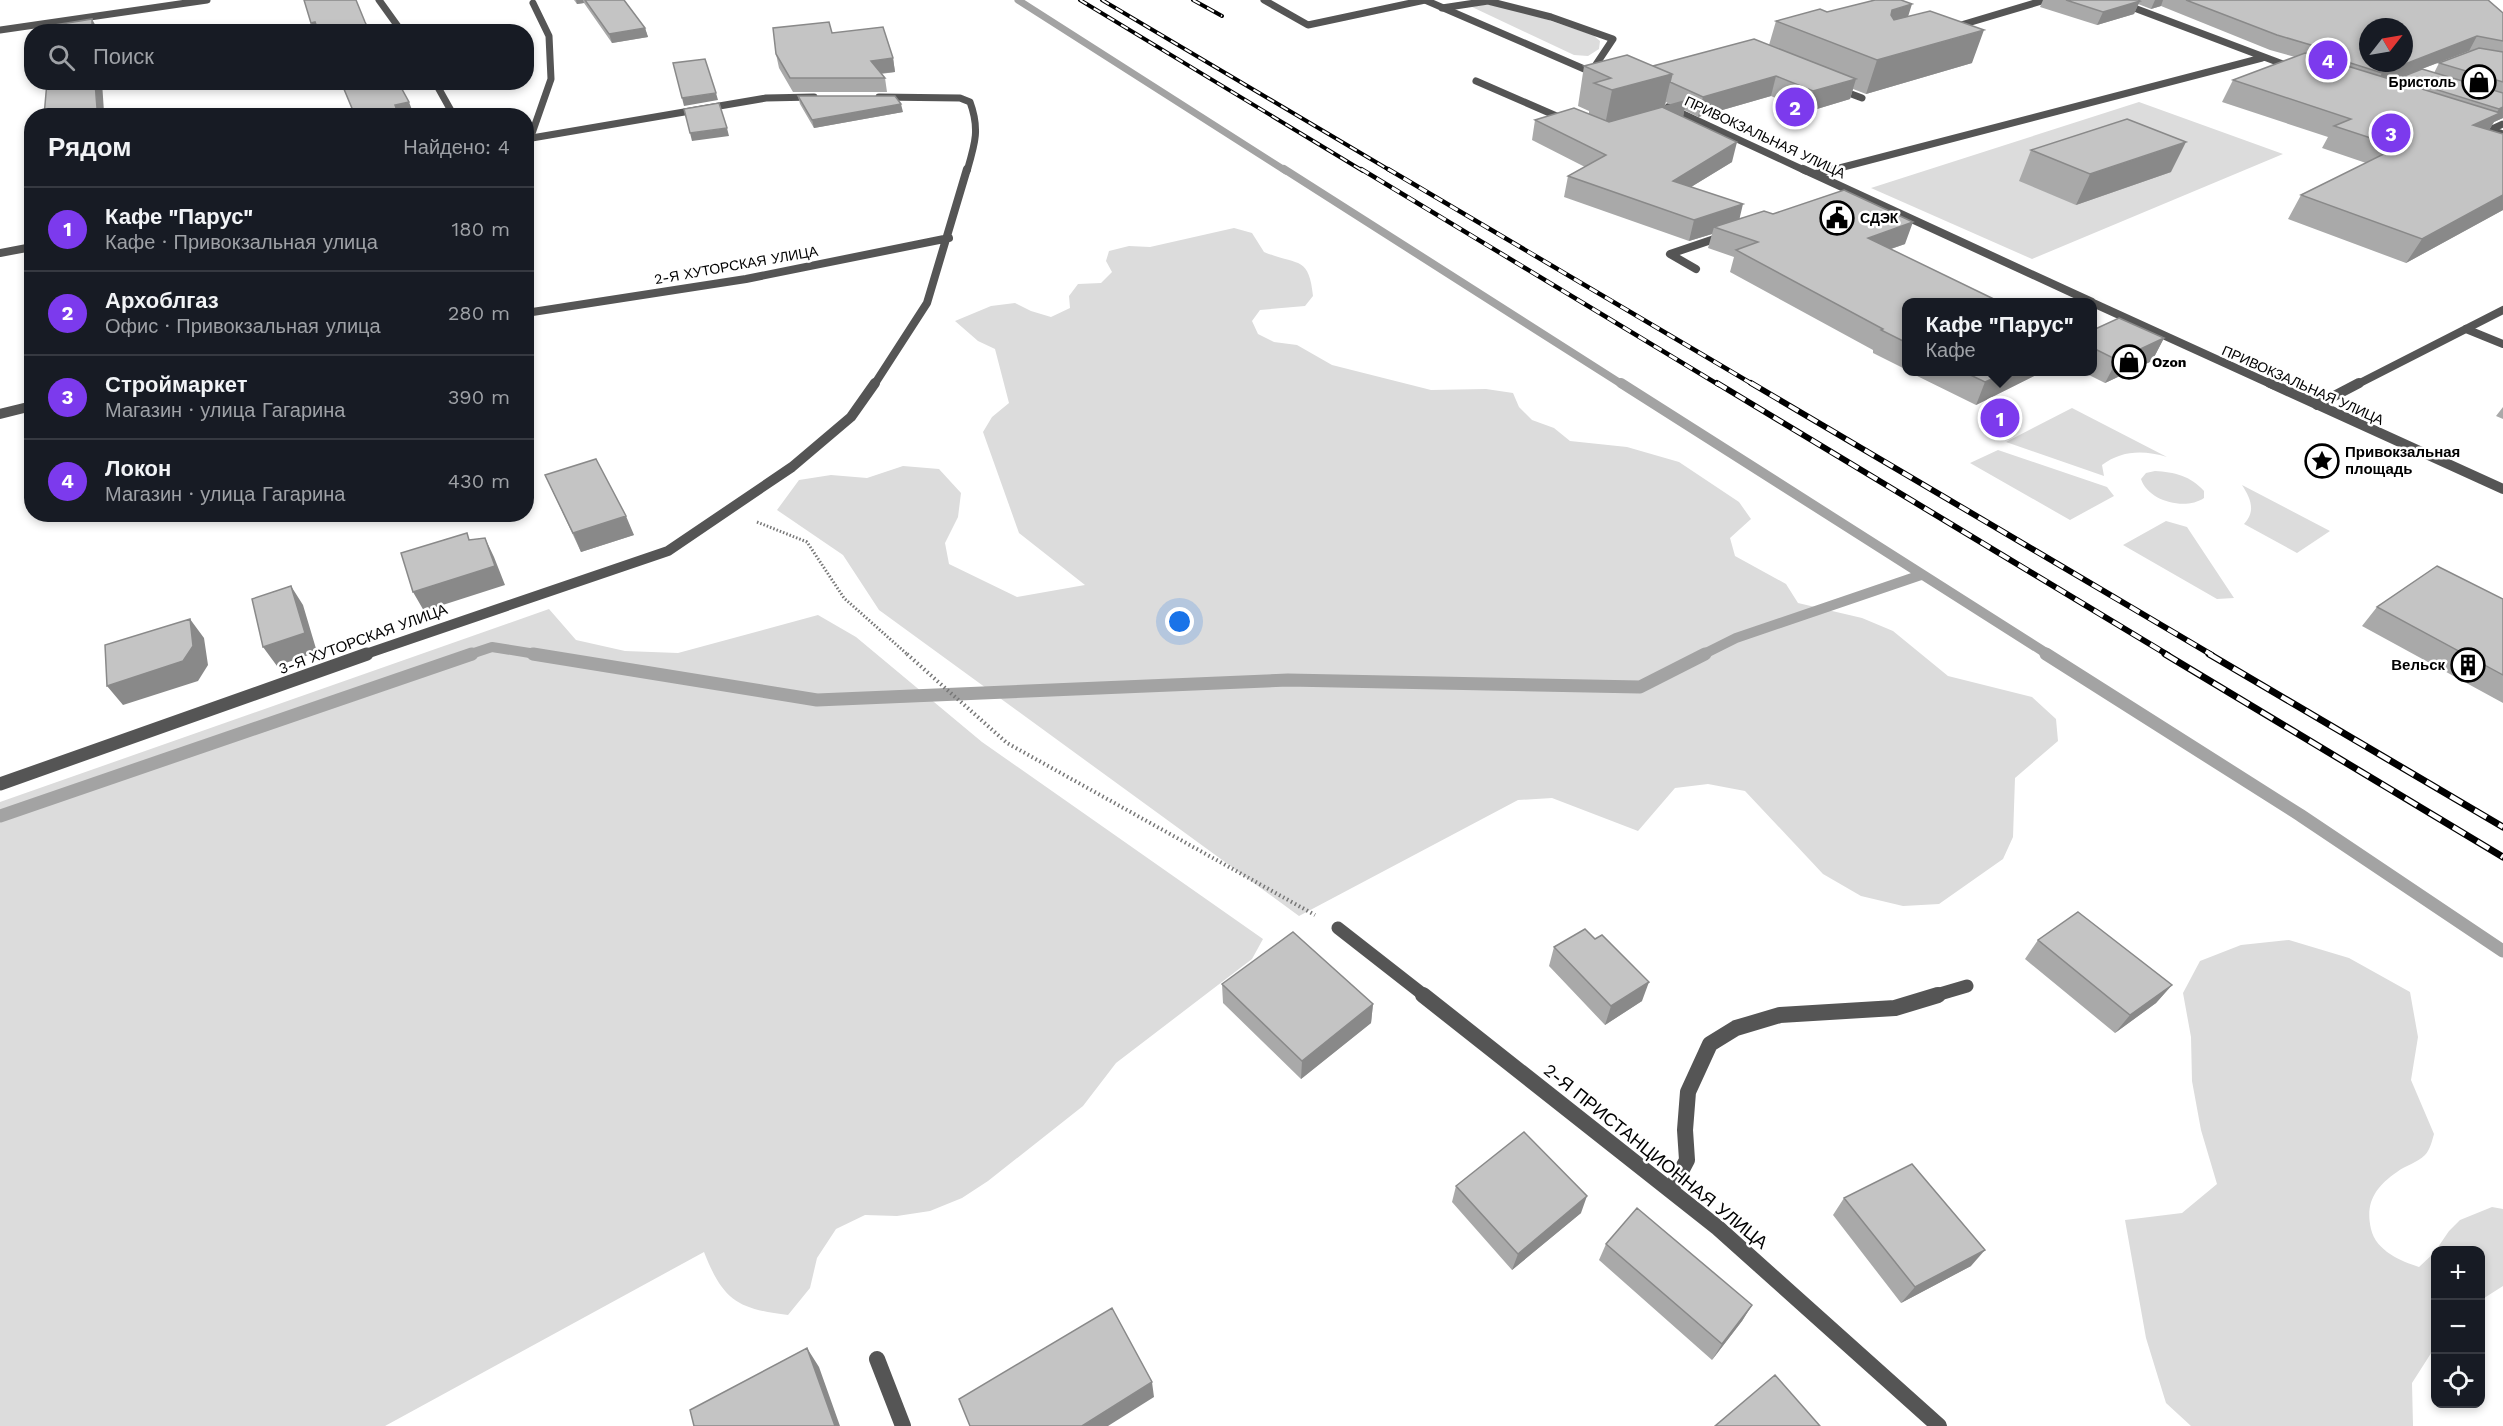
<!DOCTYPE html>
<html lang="ru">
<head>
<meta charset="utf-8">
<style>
	body { margin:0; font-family:"Work Sans",sans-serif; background:#20242c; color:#f1f3f6 }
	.controls { position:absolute; right:18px; bottom:18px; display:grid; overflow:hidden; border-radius:12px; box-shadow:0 3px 9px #0003 }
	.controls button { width:54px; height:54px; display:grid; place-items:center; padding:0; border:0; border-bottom:2px solid #363941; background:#171b24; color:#f1f3f6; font:30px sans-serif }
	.compass { position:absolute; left:2359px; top:18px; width:54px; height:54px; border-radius:50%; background:#171b24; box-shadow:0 3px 9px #0003; rotate:59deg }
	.you { position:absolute; left:1180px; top:622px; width:21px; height:21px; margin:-15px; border:4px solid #fff; border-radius:50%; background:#1a73e8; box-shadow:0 0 0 9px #1a73e833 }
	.badge { display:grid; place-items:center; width:39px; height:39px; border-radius:50%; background:#7c3aed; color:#fff; font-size:20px; font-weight:700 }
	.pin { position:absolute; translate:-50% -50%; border:3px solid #fff; box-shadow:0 2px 6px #0006 }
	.popup { position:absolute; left:1902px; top:298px; width:195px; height:78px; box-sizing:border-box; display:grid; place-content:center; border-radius:12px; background:#171b24; filter:drop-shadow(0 2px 4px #0005); font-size:20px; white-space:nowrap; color:#9ea1a6 }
	.popup b { font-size:22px; color:#f1f3f6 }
	.popup::after { content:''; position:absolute; left:50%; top:100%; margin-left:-12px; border:12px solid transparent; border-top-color:#171b24 }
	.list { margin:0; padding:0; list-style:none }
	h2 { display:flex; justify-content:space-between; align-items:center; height:78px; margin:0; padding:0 24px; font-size:26px }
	h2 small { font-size:20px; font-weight:400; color:#9ea1a6 }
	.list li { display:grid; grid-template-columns:39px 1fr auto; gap:18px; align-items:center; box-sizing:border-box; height:84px; padding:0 24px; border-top:2px solid #363941 }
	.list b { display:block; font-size:22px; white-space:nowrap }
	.list p { margin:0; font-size:20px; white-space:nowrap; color:#9ea1a6 }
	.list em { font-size:20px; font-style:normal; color:#9ea1a6 }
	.icon { flex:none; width:33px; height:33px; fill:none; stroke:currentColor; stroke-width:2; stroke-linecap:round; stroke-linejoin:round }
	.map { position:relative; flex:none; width:2503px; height:1426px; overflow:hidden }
	.search { position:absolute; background:#171b24; box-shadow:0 3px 9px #0003; left:24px; top:24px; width:510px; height:66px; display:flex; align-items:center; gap:15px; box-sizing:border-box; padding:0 21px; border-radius:24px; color:#9ea1a6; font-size:22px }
	.panel { position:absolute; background:#171b24; box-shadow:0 3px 9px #0003; left:24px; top:108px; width:510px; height:414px; border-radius:24px }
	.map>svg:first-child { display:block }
	.green { fill:#dcdcdc }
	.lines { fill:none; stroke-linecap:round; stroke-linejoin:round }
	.stream-far3 { stroke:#a3a3a3; stroke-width:7 }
	.stream-far2 { stroke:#a3a3a3; stroke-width:8 }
	.stream-far1 { stroke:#a3a3a3; stroke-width:10 }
	.stream { stroke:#a3a3a3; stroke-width:13 }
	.path-far1 { stroke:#777; stroke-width:3; stroke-dasharray:1.5 2; stroke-linecap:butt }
	.path { stroke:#777; stroke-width:4; stroke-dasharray:1.5 3; stroke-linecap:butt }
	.service-far3 { stroke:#555; stroke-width:7 }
	.service-far2 { stroke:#555; stroke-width:8 }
	.service-far1 { stroke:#555; stroke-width:13 }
	.service { stroke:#555; stroke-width:16 }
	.minor-far4 { stroke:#555; stroke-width:7 }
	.minor-far3 { stroke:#555; stroke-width:8 }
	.minor-far2 { stroke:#555; stroke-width:10 }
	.minor-far1 { stroke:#555; stroke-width:13 }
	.minor { stroke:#555; stroke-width:16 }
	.tertiary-far2 { stroke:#555; stroke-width:7 }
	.tertiary-far1 { stroke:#555; stroke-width:8 }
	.tertiary { stroke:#555; stroke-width:10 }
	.rail-far3-casing { stroke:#000; stroke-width:4 }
	.rail-far2-casing { stroke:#000; stroke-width:4.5 }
	.rail-far1-casing { stroke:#000; stroke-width:6 }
	.rail-casing { stroke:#000; stroke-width:7 }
	.rail-far3 { stroke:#fff; stroke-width:2; stroke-dasharray:8; stroke-linecap:butt }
	.rail-far2 { stroke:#fff; stroke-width:3; stroke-dasharray:9; stroke-linecap:butt }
	.rail-far1 { stroke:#fff; stroke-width:4; stroke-dasharray:11; stroke-linecap:butt }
	.rail { stroke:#fff; stroke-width:4.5; stroke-dasharray:14; stroke-linecap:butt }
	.wall { fill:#a9a9a9; fill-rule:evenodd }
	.shaded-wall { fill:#898989 }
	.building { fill:#c4c4c4; stroke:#898989; stroke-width:1.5; fill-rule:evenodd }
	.labels { text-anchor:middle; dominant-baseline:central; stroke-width:5; stroke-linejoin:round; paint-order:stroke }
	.far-poi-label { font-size:14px; font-weight:bold; fill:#000; stroke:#fff; text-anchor:start }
	.far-street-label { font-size:14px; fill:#000; stroke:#fff }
	.poi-label { font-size:15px; font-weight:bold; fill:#000; stroke:#fff; text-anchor:start }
	.street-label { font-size:15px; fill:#000; stroke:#fff }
	.near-street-label { font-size:18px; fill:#000; stroke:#fff }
</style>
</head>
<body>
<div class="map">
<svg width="2503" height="1426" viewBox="0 0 2503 1426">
	<rect width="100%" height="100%" fill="#fff"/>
	<path class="green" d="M1485 4 1518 10 1593 35 1600 41 1599 49 1588 56 1574 55 1472 7Z
		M2139 102 2283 154 2032 259 1871 188Z
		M1234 228 1252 233 1264 252C1297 266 1309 255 1313 296L1305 306 1260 310 1252 321 1258 334 1274 342 1297 345 1332 365 1431 390 1486 389 1513 393 1519 407 1532 420 1554 428 1570 441 1627 447 1679 462 1739 502 1751 519 1730 538 1735 556 1786 584 1798 603 1862 618 1893 631 1948 676 2032 697 2056 719 2058 741 2015 778 2013 837 2003 859 1939 904 1903 906 1861 896 1823 874 1745 791 1708 784 1675 788 1638 831 1552 798 1518 800 1299 916 879 610 843 555 777 510 799 480 831 475 867 478 903 466 939 469 961 493 958 517 945 543 949 564 1017 597 1085 585 1019 533 983 432 992 417 1009 403 995 349 978 341 955 321 991 306 1015 303 1031 311 1051 317 1070 308 1069 296 1078 284 1101 283 1112 272 1106 261 1109 251 1129 246 1150 247Z
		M2072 408 2167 457C2144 450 2122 450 2102 465L2104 476 2006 442Z
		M1998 450 2107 487 2114 496 2070 520 1970 463Z
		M2155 471C2174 472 2191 476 2204 491V498C2185 511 2148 501 2141 479L2146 473Z
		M2242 485 2330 531 2297 553 2244 524C2256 511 2251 499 2242 485Z
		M2166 521 2187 527 2234 598 2217 599 2123 545Z
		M549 609 576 640 625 651 678 653 818 615 856 637 982 742 1263 939 1252 959 1116 1063 1083 1106 988 1181 962 1198 930 1211 897 1216 865 1215 836 1229 817 1258 810 1288 788 1315C737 1309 723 1300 704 1252L385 1426H0V802Z
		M2289 940 2349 958 2410 992 2418 1037 2411 1080 2434 1134C2432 1141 2430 1150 2425 1155 2417 1163 2406 1165 2397 1172 2375 1187 2365 1203 2371 1229 2376 1251 2401 1261 2419 1267L2435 1252V1347L2412 1383 2413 1426H2191L2166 1403 2146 1338 2125 1220 2182 1213 2217 1184 2201 1130 2192 1081 2191 1037 2183 993 2200 961 2241 945Z
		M2492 1207 2503 1209V1286L2481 1300 2480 1250H2436L2449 1231 2460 1220Z"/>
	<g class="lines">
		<path class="stream-far3" d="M1018 0 1286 171"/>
		<path class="stream-far2" d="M1284 169 1623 385"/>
		<path class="stream-far1" d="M1621 383 2049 655
			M468 655 492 647 542 655
			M1702 655 1736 638 1921 575"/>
		<path class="stream" d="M533 654 817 700 1288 680 1640 687 1705 654
			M2046 654 2300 815 2503 951
			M0 816 472 654"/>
		<path class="path-far1" d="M757 522 807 542 844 598 908 655"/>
		<path class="path" d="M907 654 1007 743 1315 915"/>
		<path class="service-far3" d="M1264 0 1308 25 1425 0
			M1442 8 1488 1 1551 17 1613 39 1591 72
			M1951 28 2045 0
			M1476 81 1568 121
			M1838 89 1862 98
			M2490 130 2503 124
			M530 139 551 79 549 36 533 3"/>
		<path class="service-far2" d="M1696 269 1670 254 1726 235
			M2466 329 2503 344"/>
		<path class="service-far1" d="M1338 928 1425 996
			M1933 996 1967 986"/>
		<path class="service" d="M1423 995 1718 1228 1939 1426
			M1671 1190 1687 1160 1685 1130 1688 1092 1710 1044 1736 1028 1780 1015 1895 1008 1938 995"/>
		<path class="minor-far4" d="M379 0 402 32
			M0 30 207 0
			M435 82 454 116
			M879 97 960 98 970 102C980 129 975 144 967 171
			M526 139 766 98 814 97"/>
		<path class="minor-far3" d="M0 253 32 247
			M526 313 746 279 949 238
			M874 385 927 303 967 169
			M2356 385 2503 310"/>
		<path class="minor-far2" d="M2317 405 2359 383
			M0 414 32 406
			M363 655 668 551 792 467 851 417 875 383"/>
		<path class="minor-far1" d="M0 784 367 654"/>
		<path class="minor" d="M877 1359 903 1426"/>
		<path class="tertiary-far2" d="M1425 0 1598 75
			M2113 0 2293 68
			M1668 107 1806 171
			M2476 125 2503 134
			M1828 171 2262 58"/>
		<path class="tertiary-far1" d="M1803 169 2092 302
			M1815 174 1834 169
			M2093 303 2273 385"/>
		<path class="tertiary" d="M2270 383 2503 489"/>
		<g class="rail-far3-casing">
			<path id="rail-far3" d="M1080 0 1363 171
				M1102 0 1391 171
				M1193 0 1222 16"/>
		</g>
		<g class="rail-far2-casing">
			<path id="rail-far2" d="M1361 169 1719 385
				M1388 169 1754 385"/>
		</g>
		<g class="rail-far1-casing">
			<path id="rail-far1" d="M1717 383 2168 655
				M1751 383 2212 655"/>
		</g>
		<g class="rail-casing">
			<path id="rail" d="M2165 654 2503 857
				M2209 654 2503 827"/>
		</g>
		<use href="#rail-far3" class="rail-far3"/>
		<use href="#rail-far2" class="rail-far2"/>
		<use href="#rail-far1" class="rail-far1"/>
		<use href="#rail" class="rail"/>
	</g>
	<path class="wall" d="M574 0H624L645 28 648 37 612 43 584 3 577 4Z
		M2043 0H2488L2503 13V118L2494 122 2489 130 2503 134V210L2406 263 2288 219 2301 195 2366 163 2322 148 2328 137 2222 102 2233 80 2295 57 2270 50 2161 6 2151 9 2138 4 2134 14 2097 25 2040 7ZM2469 51H2470L2439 63 2434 73 2399 78 2398 81 2393 80Z
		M1827 12 1909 16 1972 63 1866 94 1853 89 1850 99 1807 112 1771 96 1698 117 1684 110 1683 117 1732 162 1691 187 1740 218 1773 214 1905 244 1891 249 1907 303V370L1873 353V350L1730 272 1734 257 1708 248 1712 234 1689 241 1564 197 1568 176 1585 167 1532 140 1535 120 1589 114V111L1578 106 1584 66H1653L1769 45 1776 21ZM1666 102 1671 105 1665 106Z
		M832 33 893 58 895 72 881 74 885 78 887 92H793L779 68 776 54Z
		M798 96 903 112 814 128 800 104Z
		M2031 150 2171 172 2076 205 2019 181Z
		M2093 330 2164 338 2152 361 2105 383 2083 372H2093Z
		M1909 372H2042L1976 405Z
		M2503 407V419L2496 416Z
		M545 475 634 535 581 552Z
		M2503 599V703L2362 626 2377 607Z
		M2038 940 2172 985 2156 1003 2115 1033 2025 959Z
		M1554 947 1642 1001 1605 1025 1549 966Z
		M1222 984 1373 1004 1371 1023 1301 1079 1223 1003Z
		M1456 1186 1581 1213 1512 1270 1452 1202Z
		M1844 1198 1971 1266 1901 1303 1833 1215Z
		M1606 1244 1752 1305 1742 1321 1712 1360 1599 1260Z"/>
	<path class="shaded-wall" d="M576 0H583L584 3 577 4Z
		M2155 0H2163L2161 6 2151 9Z
		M2140 1 2134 14 2097 25 2103 12Z
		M1912 4 1902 36 1882 43 1892 10Z
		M92 19 99 32H92Z
		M315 22 320 32H315L311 23Z
		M645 28 648 37 612 43 609 34Z
		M1984 30 1972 63 1866 94 1877 60Z
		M2477 36 2469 51 2374 87 2382 73Z
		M893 58 895 72 873 74 871 61Z
		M1672 74 1664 108 1686 102 1682 122 1604 130 1612 90Z
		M1776 76 1771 96 1698 117 1703 97Z
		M1856 79 1850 99 1807 112 1813 91Z
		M95 82H102L104 112 106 116H101L97 108Z
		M716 93 718 100 684 106 682 98Z
		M409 102 414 115 399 116 395 105Z
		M901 104 903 112 814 128 812 120Z
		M2503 107V118L2494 122 2486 135 2473 125 2495 115 2499 109Z
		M362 111 364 116H356L354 113Z
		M727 128 729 136 692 141 690 133Z
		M1737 142 1732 162 1668 201 1673 181Z
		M2186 142 2171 172 2076 205 2090 174Z
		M2503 195V210L2406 263 2422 239Z
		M1743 204 1738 225 1714 227 1712 234 1689 241 1694 220Z
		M1913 222 1905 244 1861 259 1868 238Z
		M2164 338 2152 361 2105 383 2117 360Z
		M2008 372H2042L1976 405 1985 382Z
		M626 516 634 535 581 552 573 533Z
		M485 538 494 557 505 585 424 611 413 592Z
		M291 586 303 605 317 652 277 666 263 647Z
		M190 619 204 638 208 665 198 681 123 705 107 686Z
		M1649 982 1642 1001 1605 1025 1611 1006Z
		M2172 985 2156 1003 2115 1033 2130 1015Z
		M1373 1004 1371 1023 1301 1079 1302 1061Z
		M1587 1196 1581 1213 1512 1270 1518 1254Z
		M1985 1250 1971 1266 1901 1303 1915 1287Z
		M1752 1305 1742 1321 1712 1360 1722 1344Z
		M807 1348 819 1367 840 1426H835Z
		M1152 1382 1154 1397 1108 1426H1082Z"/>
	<path class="building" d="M304 0H356L365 22 370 32H319L315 22 311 23Z
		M585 0H624L645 28 609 34Z
		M1875 0H1901L1912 4 1892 10 1891 15 1894 20 1930 11 1984 30 1877 60 1776 21 1820 9 1827 12Z
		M2066 0H2138L2140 1 2103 12Z
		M2186 0H2488L2503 13V41L2477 36 2382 73 2319 53 2328 50 2277 35ZM2368 27H2404V63H2368Z
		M92 19V32H43V27Z
		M829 22 832 33 883 27 893 58 871 61 885 78H790L776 54 773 28Z
		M1754 39 1856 79 1813 91 1776 76 1703 97 1670 82 1672 74 1653 66Z
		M2479 48 2503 52V82L2439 63Z
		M2305 53 2500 113 2473 125 2503 134V195L2422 239 2301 195 2398 147 2334 126 2351 119 2233 80Z
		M1627 55 1672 74 1612 90 1594 83 1611 78 1584 66Z
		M705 59 716 93 682 98 673 63Z
		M2422 69 2503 93V107L2499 109 2399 78Z
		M47 82H95L97 108H102V116H44Z
		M341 82H398L409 102 395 105 399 116H363L362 111 354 113Z
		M798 96H895L901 104 812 120Z
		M1684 101 1686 102 1664 108 1737 142 1673 181 1743 204 1694 220 1568 176 1606 155 1535 120 1574 108 1609 122Z
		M719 103 727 128 690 133 684 109Z
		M2127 119 2186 142 2090 174 2031 150Z
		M1844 190 1913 222 1868 238 2002 303H1907V343L1881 330 1883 329 1736 250 1758 242 1714 227 1764 211 1773 214Z
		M2119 318 2164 338 2117 360 2093 348V330Z
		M1964 372H2008L1985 382Z
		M596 459 626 516 573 533 545 475Z
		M467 533 469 540 485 538 495 566 413 592 401 553Z
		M2437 566 2503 599V675L2377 607Z
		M291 586 305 633 263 647 252 599Z
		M190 619 193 646 183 661 107 686 105 645Z
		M2078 912 2172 985 2130 1015 2038 940Z
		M1585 929 1595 939 1602 935 1649 982 1611 1006 1554 947Z
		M1293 932 1373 1004 1302 1061 1222 984Z
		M1524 1132 1587 1196 1518 1254 1456 1186Z
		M1912 1164 1985 1250 1915 1287 1844 1198Z
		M1637 1208 1752 1305 1722 1344 1606 1244Z
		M1112 1308 1152 1382 1082 1426H970L959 1399Z
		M807 1348 835 1426H694L690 1410Z
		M1775 1375 1820 1426H1715Z"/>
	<defs>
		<g id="shop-ring" transform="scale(1.725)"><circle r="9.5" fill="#fff" stroke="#000" stroke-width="1.5"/><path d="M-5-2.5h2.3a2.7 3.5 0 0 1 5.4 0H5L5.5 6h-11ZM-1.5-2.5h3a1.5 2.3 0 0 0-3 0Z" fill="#000"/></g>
		<g id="civic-ring" transform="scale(1.725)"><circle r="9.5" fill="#fff" stroke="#000" stroke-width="1.5"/><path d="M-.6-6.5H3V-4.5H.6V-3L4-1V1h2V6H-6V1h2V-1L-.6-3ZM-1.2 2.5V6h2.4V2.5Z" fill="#000"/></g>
		<g id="sight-ring" transform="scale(1.725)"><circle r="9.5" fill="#fff" stroke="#000" stroke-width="1.5"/><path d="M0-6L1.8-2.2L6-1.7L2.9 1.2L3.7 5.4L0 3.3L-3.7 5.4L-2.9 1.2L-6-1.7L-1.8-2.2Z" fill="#000"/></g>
		<g id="building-ring" transform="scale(1.725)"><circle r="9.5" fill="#fff" stroke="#000" stroke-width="1.5"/><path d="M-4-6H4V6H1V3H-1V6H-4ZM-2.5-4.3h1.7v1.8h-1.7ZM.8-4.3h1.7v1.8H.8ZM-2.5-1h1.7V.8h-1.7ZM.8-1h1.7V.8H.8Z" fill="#000"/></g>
	</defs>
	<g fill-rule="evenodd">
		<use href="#shop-ring" x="2479" y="82"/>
		<use href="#civic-ring" x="1837" y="218"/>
		<use href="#shop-ring" x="2129" y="362"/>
		<use href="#sight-ring" x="2322" y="461"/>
		<use href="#building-ring" x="2468" y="665"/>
	</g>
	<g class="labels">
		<g class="far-poi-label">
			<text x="2456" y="82" text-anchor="end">Бристоль</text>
			<text x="1860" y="218">СДЭК</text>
			<text x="2152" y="362">Ozon</text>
		</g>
		<g class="far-street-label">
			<text transform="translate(1765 137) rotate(25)">ПРИВОКЗАЛЬНАЯ УЛИЦА</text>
			<text transform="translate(736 265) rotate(-10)">2-Я ХУТОРСКАЯ УЛИЦА</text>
			<text transform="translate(2303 385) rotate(24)">ПРИВОКЗАЛЬНАЯ УЛИЦА</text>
		</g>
		<g class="poi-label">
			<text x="2345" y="452">Привокзальная<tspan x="2345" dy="17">площадь</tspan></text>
			<text x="2445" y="665" text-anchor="end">Вельск</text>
		</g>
		<g class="street-label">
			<text transform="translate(363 639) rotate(-20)">3-Я ХУТОРСКАЯ УЛИЦА</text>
		</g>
		<g class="near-street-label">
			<text transform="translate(1656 1156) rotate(39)">2-Я ПРИСТАНЦИОННАЯ УЛИЦА</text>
		</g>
	</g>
</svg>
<div class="controls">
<button>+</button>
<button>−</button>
<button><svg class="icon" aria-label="locate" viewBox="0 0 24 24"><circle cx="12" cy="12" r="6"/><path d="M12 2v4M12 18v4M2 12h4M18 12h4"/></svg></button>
</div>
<svg class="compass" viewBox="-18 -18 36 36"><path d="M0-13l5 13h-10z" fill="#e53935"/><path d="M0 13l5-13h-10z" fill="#9ea1a6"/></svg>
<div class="you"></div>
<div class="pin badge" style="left:2000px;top:418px">1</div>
<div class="popup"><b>Кафе &quot;Парус&quot;</b>Кафе</div>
<div class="pin badge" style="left:1795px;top:107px">2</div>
<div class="pin badge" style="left:2391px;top:133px">3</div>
<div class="pin badge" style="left:2328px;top:60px">4</div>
<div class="search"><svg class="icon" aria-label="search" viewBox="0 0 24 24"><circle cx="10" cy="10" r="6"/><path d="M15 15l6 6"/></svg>Поиск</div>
<section class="panel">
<h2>Рядом<small>Найдено: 4</small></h2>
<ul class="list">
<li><span class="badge">1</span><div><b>Кафе &quot;Парус&quot;</b><p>Кафе · Привокзальная улица</p></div><em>180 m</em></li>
<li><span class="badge">2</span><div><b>Архоблгаз</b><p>Офис · Привокзальная улица</p></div><em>280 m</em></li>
<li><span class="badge">3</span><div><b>Строймаркет</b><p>Магазин · улица Гагарина</p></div><em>390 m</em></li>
<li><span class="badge">4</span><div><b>Локон</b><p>Магазин · улица Гагарина</p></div><em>430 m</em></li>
</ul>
</section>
</div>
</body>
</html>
